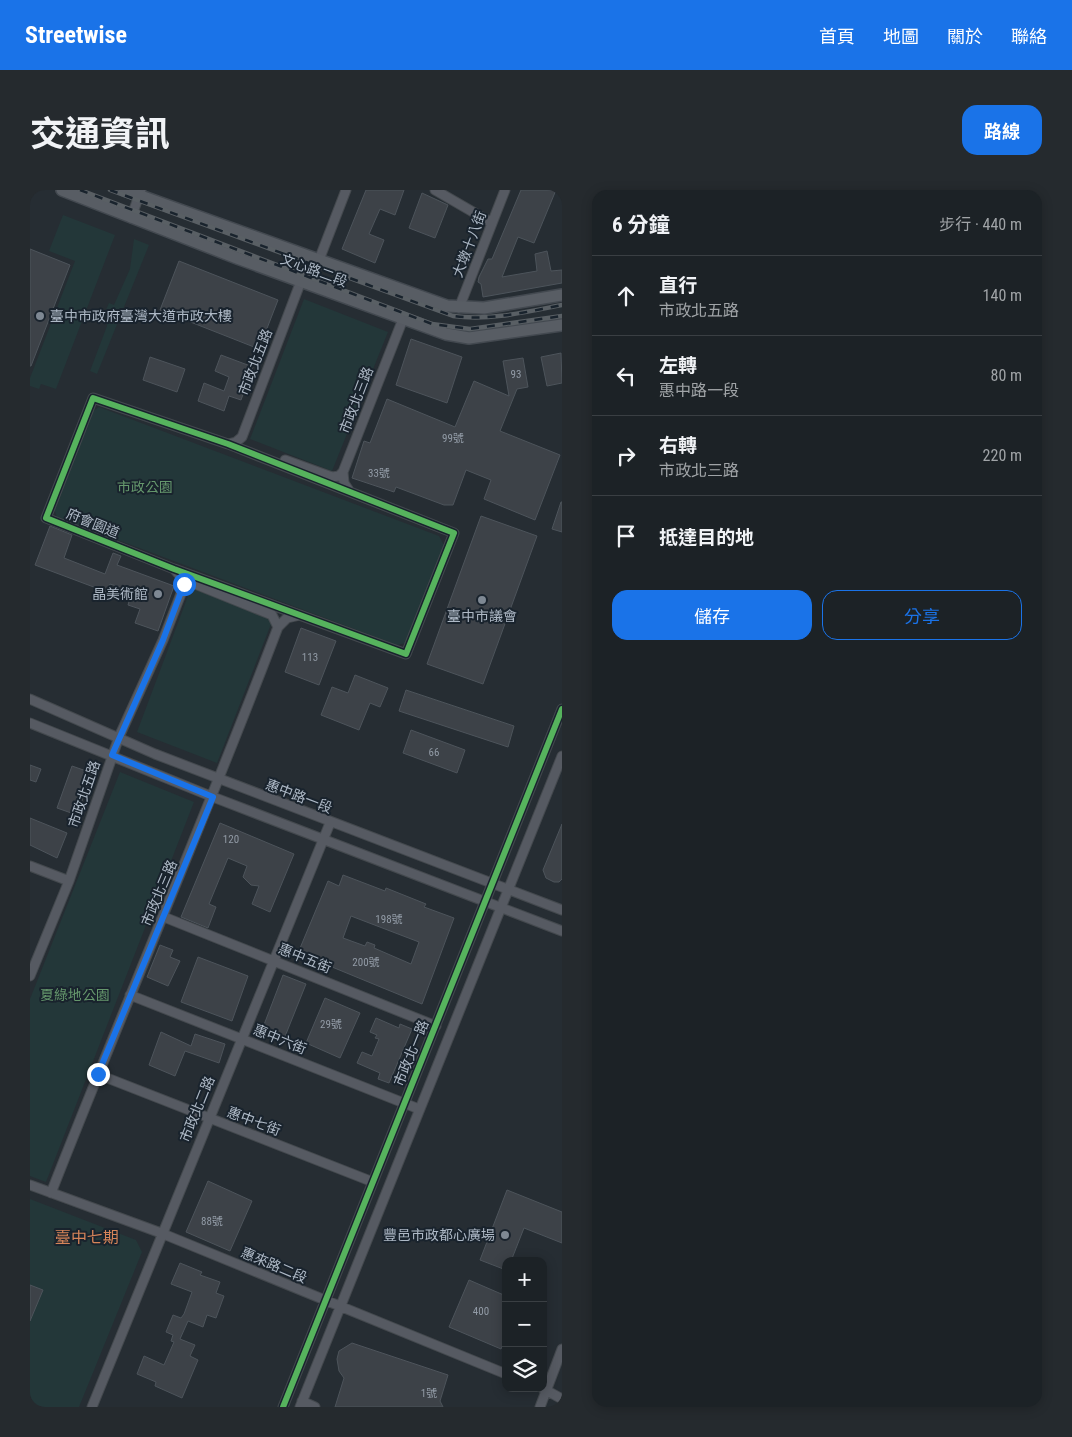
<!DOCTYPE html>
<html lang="zh-TW">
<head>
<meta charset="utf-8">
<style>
	body { margin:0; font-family:"Roboto Condensed","Noto Sans TC",sans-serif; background:#252a2e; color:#f1f3f6 }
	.controls { position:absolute; right:15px; bottom:15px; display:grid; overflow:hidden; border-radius:10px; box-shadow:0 2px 12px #0003 }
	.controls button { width:45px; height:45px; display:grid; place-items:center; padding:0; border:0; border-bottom:1px solid #3a3f43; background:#1c2226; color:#f1f3f6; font:25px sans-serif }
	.stop { position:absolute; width:15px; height:15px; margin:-11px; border:4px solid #1a73e8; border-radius:50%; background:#fff }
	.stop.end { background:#1a73e8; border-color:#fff; box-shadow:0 1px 5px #0008 }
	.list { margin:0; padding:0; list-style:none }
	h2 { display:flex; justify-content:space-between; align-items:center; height:65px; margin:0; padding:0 20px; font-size:21px }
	h2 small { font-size:16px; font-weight:400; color:#a0a4a7 }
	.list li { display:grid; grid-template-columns:32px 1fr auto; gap:15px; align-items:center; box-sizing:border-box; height:80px; padding:0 20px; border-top:1px solid #3a3f43 }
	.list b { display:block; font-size:19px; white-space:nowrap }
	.list p { margin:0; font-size:16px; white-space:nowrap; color:#a0a4a7 }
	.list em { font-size:16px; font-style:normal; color:#a0a4a7 }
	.actions { display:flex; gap:10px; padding:15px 20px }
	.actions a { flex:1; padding:11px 0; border:1px solid #1a73e8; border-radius:15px; text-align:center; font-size:18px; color:#1a73e8 }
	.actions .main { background:#1a73e8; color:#fff }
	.icon { flex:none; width:28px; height:28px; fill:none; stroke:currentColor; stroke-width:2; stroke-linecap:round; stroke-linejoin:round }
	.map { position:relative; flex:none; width:532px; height:1217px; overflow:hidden; border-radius:15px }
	header { display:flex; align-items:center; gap:30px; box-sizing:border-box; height:70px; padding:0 25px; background:#1a73e8; color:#fff }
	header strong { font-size:24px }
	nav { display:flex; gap:28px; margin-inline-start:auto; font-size:18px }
	.intro { display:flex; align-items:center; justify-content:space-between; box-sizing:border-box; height:120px; padding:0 30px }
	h1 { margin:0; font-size:35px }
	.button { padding:12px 22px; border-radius:15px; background:#1a73e8; color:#fff; font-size:18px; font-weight:700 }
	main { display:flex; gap:30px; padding:0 30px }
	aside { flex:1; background:#1c2226; border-radius:15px; box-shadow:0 2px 12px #0003 }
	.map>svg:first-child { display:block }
	.green { fill:#233739 }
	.building { fill:#3d4248; stroke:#4d545b; fill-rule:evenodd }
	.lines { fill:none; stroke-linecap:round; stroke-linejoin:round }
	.minor-casing { stroke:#44494e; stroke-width:11 }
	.major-casing { stroke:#434950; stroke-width:14 }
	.minor { stroke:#565a62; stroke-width:9 }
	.major { stroke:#585d64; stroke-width:11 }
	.rail-casing { stroke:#595f64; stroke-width:4.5 }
	.rail { stroke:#19232d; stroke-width:2.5; stroke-dasharray:8; stroke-linecap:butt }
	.cycleway-casing { stroke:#19232d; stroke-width:9 }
	.cycleway { stroke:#56b35d; stroke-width:6 }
	.route { stroke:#1a73e8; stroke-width:6 }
	.poi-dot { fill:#7e8893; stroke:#19232d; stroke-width:2 }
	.labels { text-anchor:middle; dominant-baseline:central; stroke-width:4; stroke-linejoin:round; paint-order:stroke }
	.number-label { font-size:11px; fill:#929ba6 }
	.street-label { font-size:14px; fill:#aeb9c6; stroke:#19232d }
	.poi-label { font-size:14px; fill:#aeb9c6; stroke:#19232d; text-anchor:end }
	.park-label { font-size:14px; fill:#65976c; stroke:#19232d }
	.quarter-label { font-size:16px; fill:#d68459; stroke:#19232d }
</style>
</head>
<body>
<header>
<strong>Streetwise</strong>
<nav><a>首頁</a><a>地圖</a><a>關於</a><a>聯絡</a></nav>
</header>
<div class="intro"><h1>交通資訊</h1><a class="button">路線</a></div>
<main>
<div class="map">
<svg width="532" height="1217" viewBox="0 0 532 1217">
	<rect width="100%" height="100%" fill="#262d33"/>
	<path class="green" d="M33 25 85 45 26 199 11 194 9 199 0 196V188L45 71 19 61Z
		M104 49 119 55 67 184 60 181 77 136 75 122 79 113 84 115 100 79Z
		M274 109 358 142 302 281 220 249Z
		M69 217 409 346 414 355 376 453 367 455 27 327 24 319 59 224Z
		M161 398 243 429 187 573 107 542Z
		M90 582 164 612 16 992 0 986V809Z
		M0 1009 106 1050 112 1062 49 1217H0Z"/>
	<path class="building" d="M336 0H374L365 25 350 19 339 44 354 50 345 73 312 59Z
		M491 0H526L504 53 488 47 472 87 507 81 505 64 517 61 521 81 532 80V93L453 107 451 94 448 92 449 87 458 69H462Z
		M392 3 418 15 405 48 379 38Z
		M0 59 40 75 1 176H0Z
		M149 71 248 110 229 159 130 120Z
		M381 149 432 167 417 213 366 195Z
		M531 163 532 193 517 196 511 167Z
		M191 165 223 177 211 210 199 206 194 221 168 211 174 193 194 201 199 187 185 181Z
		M120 167 155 179 147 202 113 190Z
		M493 168 498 197 487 199 470 241 530 265 505 330 454 309 461 290 436 280 423 315H414L366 297 364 302 322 288 334 251 340 253 357 209 425 237 444 191 479 206 473 171Z
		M531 312H532V342L522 339Z
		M451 326 507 346 453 494 397 474Z
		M20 336 42 345 34 368 75 384 83 363 91 366 87 375 144 396 128 441 105 433 110 419 98 415 102 401 80 394 77 402 5 375Z
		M271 438 306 451 289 495 255 482Z
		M325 485 358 498 350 517 340 513 329 540 291 525 302 497 318 503Z
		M376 500 484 536 478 557 369 521Z
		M381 540 435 560 427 583 373 563Z
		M0 575 11 579 6 592 0 590Z
		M42 576 62 583 47 625 27 618Z
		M0 628 37 643 27 668 0 655Z
		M190 633 264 664 240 722 222 714 229 696 221 695 213 687 217 676 198 668 179 714 186 717 178 738 151 727Z
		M532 634V689L529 692H524L516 688 513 680Z
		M313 685 355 701 356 698 396 714 394 717 424 728 392 814 268 763 298 691 309 696ZM321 726 389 752 381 774 344 758 345 755 337 752 335 756 313 748Z
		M130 755 143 760 140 767 150 771 138 796 117 787Z
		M168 767 218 786 202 831 151 812Z
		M253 785 276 794 254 849 232 840Z
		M295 808 330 823 310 868 276 853Z
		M346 828 369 838 370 834 382 839 359 893 348 889 350 883 327 873 332 862 342 866 349 849 345 848 347 845 340 842Z
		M131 842 161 856 165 844 195 854 189 873 155 861 145 886 119 875Z
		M178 991 222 1011 200 1061 156 1042Z
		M477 1000 532 1022V1053L494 1038 481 1071H476V1080L450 1070Z
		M150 1073 172 1082 170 1085 190 1092 186 1103 194 1106 186 1128 177 1125 173 1137 158 1131 150 1149 165 1155 160 1166 168 1170 152 1208 125 1196 126 1192 107 1184 114 1166 134 1175 144 1152 141 1151 143 1145 136 1142 143 1125 151 1128 154 1124 162 1102 141 1094Z
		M439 1090 476 1106V1147L471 1159 419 1137Z
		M0 1095 13 1100 0 1131Z
		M322 1153 418 1185 410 1211 413 1217H305L314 1188 309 1181 307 1169 309 1161Z"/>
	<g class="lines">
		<g class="minor-casing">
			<path id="minor" d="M405 0 462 33
				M101 28 111 0
				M429 118 475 0
				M63 208 198 254 424 343 376 464 144 379 16 328Z
				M198 254 206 252 212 247 271 91 289 70 316 0
				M255 270 302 287 309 286 313 282
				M320 302 314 293 313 282 373 129
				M154 396 160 392 242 425 248 437
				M0 509 125 564 532 720
				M0 533 183 607 532 741
				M0 676 39 691
				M134 727 406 836
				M0 786 39 691 89 547 133 450 154 396 151 387 144 379
				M100 805 389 919
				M67 884 343 992
				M0 995 131 1043 476 1184
				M21 1003C95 814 176 627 248 437L257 428 270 425
				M512 1198 532 1209
				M272 1211 285 1217
				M62 1217 300 633
				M253 1217 532 519
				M270 1217 532 566
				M510 1217 532 1159
				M532 1217V1216"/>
		</g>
		<g class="major-casing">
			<path id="major" d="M32 0 207 68 416 144 439 148 532 135
				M94 0 417 116 454 118 532 105"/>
		</g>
		<use href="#minor" class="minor"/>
		<use href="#major" class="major"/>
		<g class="rail-casing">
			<path id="rail" d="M50 0 402 134 440 139 532 126
				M80 0 423 126C460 131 496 122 532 115"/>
		</g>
		<use href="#rail" class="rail"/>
		<g class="cycleway-casing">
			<path id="cycleway" d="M63 208 198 254 424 343 376 464 144 379 16 328Z
				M253 1217 532 519"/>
		</g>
		<use href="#cycleway" class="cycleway"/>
	</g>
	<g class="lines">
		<path class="route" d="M68 884 183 607 82 565 133 450 154 394"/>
	</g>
	<g class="poi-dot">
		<circle cx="10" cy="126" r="5"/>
		<circle cx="128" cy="404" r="5"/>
		<circle cx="452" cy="410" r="5"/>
		<circle cx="475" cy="1045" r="5"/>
	</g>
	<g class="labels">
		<g class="number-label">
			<text x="486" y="184">93</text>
			<text x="423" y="248">99號</text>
			<text x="349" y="283">33號</text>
			<text x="280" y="467">113</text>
			<text x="404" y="562">66</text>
			<text x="201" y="649">120</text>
			<text x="359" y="729">198號</text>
			<text x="336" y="772">200號</text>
			<text x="301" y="834">29號</text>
			<text x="182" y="1031">88號</text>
			<text x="451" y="1121">400</text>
			<text x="399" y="1203">1號</text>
		</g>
		<g class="street-label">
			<text transform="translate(439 54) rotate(-69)">大墩十八街</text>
			<text transform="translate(284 80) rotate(20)">文心路二段</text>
			<text transform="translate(225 172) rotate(-69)">市政北五路</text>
			<text transform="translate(326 210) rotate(-69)">市政北三路</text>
			<text transform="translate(63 333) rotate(22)">府會園道</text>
			<text transform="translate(54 604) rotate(-71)">市政北五路</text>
			<text transform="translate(269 606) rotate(21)">惠中路一段</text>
			<text transform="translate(129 703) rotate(-67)">市政北三路</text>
			<text transform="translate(275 768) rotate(22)">惠中五街</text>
			<text transform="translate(250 849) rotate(22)">惠中六街</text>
			<text transform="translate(381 863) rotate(-68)">市政北一路</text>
			<text transform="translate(167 919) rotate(-68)">市政北二路</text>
			<text transform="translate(224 931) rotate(21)">惠中七街</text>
			<text transform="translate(244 1075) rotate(23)">惠來路二段</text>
		</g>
		<g class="poi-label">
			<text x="20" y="126" text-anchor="start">臺中市政府臺灣大道市政大樓</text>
			<text x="118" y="404">晶美術館</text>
			<text x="452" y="426" text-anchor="middle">臺中市議會</text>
			<text x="465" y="1045">豐邑市政都心廣場</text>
		</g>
		<g class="park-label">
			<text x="115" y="297">市政公園</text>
			<text x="45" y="805">夏綠地公園</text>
		</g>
		<g class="quarter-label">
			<text x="57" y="1047">臺中七期</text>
		</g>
	</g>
</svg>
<div class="controls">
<button>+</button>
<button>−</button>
<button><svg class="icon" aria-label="layers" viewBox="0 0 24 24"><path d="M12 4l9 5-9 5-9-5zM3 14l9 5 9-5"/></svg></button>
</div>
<div class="stop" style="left:154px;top:394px"></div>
<div class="stop end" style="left:68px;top:884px"></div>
</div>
<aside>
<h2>6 分鐘<small>步行 · 440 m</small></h2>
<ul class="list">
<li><svg class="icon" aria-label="ahead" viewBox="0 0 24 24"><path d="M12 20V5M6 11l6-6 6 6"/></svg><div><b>直行</b><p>市政北五路</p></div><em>140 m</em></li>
<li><svg class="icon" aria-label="left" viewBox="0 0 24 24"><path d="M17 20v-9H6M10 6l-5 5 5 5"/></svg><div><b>左轉</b><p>惠中路一段</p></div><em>80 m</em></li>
<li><svg class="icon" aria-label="right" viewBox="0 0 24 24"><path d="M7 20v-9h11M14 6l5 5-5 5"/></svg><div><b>右轉</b><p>市政北三路</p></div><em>220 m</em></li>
<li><svg class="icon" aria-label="arrive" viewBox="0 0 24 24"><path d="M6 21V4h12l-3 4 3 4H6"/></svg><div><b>抵達目的地</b></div></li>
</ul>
<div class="actions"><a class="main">儲存</a><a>分享</a></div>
</aside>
</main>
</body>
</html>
